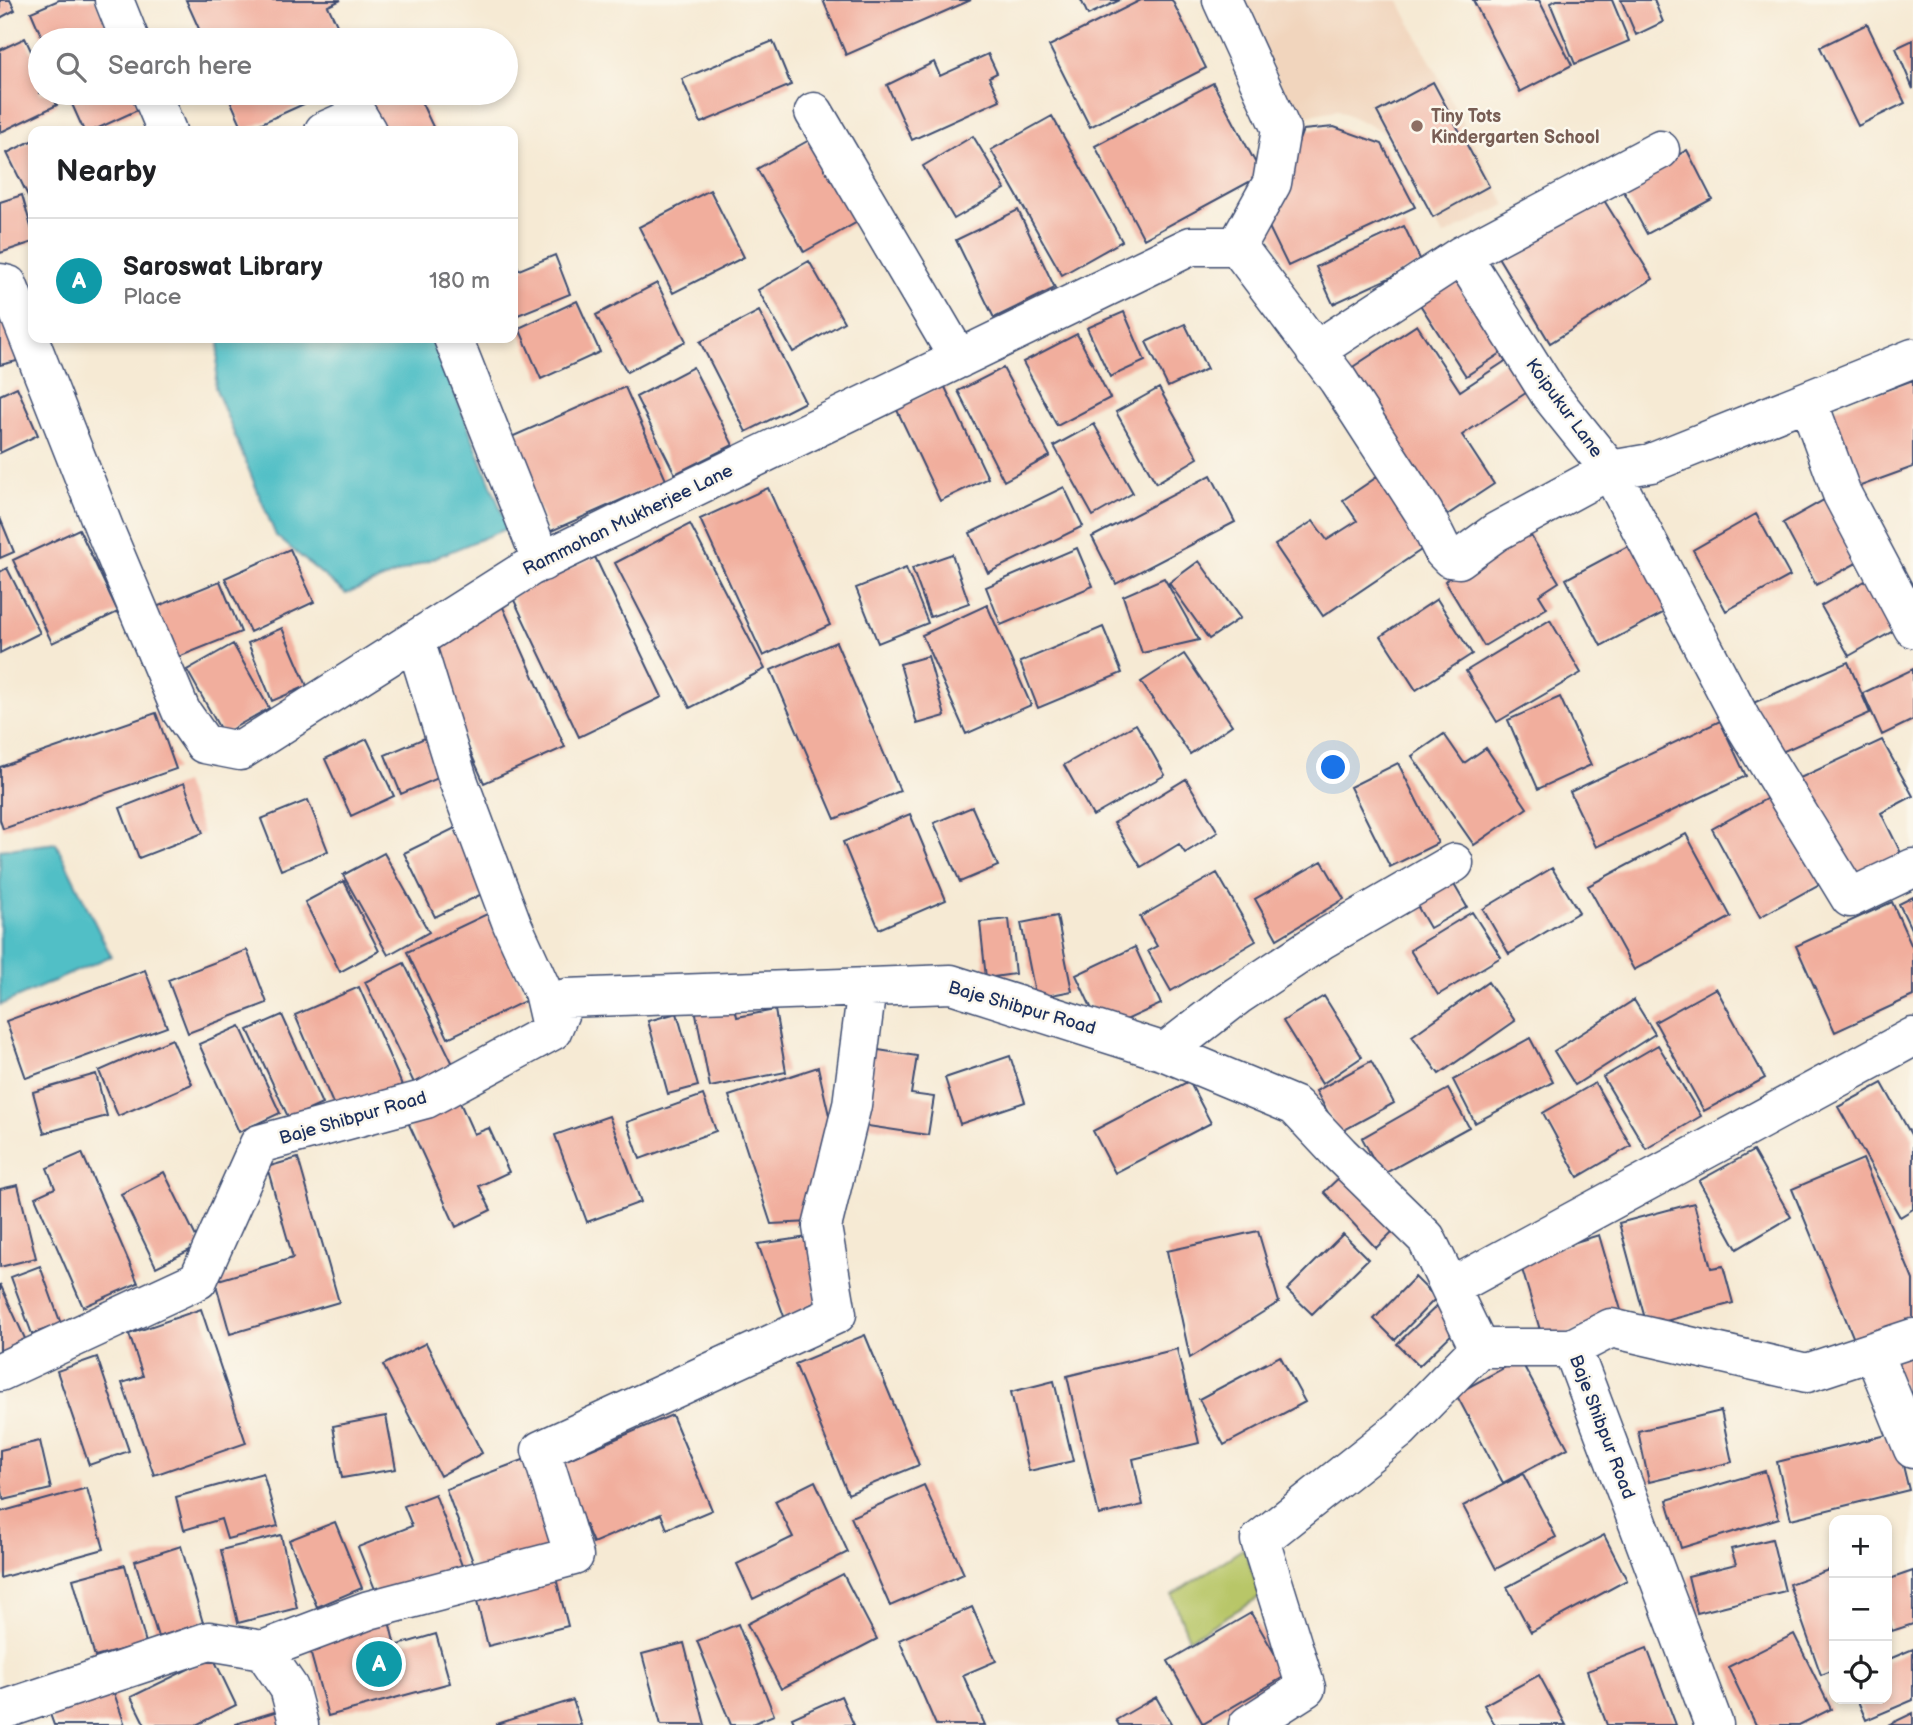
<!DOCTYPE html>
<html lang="en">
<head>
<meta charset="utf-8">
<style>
	body { margin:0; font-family:"Balsamiq Sans",sans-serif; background:#f6f6f6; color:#202124 }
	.controls { position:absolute; right:21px; bottom:21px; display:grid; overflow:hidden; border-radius:14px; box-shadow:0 4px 10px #0003 }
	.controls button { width:63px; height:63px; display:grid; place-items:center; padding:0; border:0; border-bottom:2px solid #e0e0e0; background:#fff; color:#202124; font:35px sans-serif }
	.you { position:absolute; left:1334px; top:768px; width:24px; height:24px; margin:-18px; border:5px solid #fff; border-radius:50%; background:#1a73e8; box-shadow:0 0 0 10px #1a73e833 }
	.badge { display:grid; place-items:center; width:46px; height:46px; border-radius:50%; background:#d1495b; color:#fff; font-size:23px; font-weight:700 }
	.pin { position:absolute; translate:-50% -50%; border:4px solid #fff; box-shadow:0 2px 7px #0006 }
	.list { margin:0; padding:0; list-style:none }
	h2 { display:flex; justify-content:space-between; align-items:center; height:91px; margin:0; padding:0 28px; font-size:30px }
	h2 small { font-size:23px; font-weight:400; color:#757577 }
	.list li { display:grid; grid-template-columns:46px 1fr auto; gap:21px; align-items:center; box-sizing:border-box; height:126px; padding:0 28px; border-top:2px solid #e0e0e0 }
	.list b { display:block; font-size:26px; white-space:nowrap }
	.list p { margin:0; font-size:23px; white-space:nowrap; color:#757577 }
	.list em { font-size:23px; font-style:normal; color:#757577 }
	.icon { flex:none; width:38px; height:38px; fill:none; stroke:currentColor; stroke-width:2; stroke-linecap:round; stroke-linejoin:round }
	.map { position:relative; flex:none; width:1913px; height:1725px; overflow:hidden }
	.search { position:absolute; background:#fff; box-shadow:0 4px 10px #0003; left:28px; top:28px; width:490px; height:77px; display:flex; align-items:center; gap:18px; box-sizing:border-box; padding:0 24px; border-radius:38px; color:#757577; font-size:26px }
	.panel { position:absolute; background:#fff; box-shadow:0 4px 10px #0003; left:28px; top:126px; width:490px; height:217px; border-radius:14px }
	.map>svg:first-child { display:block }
	.built { fill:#f1d5bd }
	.green { fill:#b8c668; stroke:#6a7a63; stroke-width:2 }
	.water { fill:#51bfc6; stroke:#367792; stroke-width:2 }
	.building { fill:#f1ae9d }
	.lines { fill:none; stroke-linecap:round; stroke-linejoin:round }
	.street-casing { stroke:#3c4b70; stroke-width:41 }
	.street { stroke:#fff; stroke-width:38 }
	.education-dot { fill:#8d6e63; stroke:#fbf7ec; stroke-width:2.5 }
	.labels { text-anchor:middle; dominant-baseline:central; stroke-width:5; stroke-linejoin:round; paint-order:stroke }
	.education-label { font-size:18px; font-weight:bold; fill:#785e54; stroke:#fbf7ec; text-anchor:start }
	.street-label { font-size:18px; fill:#1b2f5e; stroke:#fbf7ec }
</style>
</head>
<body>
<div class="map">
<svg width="1913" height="1725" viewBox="0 0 1913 1725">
	<rect width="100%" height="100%" fill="#fbf7ec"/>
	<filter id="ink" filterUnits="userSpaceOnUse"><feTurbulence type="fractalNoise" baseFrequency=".0143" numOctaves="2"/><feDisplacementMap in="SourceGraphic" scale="14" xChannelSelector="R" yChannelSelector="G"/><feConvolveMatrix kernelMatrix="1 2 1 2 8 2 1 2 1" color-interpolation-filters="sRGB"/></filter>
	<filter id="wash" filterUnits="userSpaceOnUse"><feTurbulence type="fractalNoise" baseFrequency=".00686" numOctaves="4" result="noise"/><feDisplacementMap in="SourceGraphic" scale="28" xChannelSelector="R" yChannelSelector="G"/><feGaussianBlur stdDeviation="1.57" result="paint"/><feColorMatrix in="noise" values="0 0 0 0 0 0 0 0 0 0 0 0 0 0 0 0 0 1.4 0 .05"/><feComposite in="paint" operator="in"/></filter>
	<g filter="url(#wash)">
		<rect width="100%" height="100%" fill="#f6ead4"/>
		<path class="built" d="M1240 0H1398L1506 205 1443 236 1388 134 1338 110 1296 117Z"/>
		<path class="green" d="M1244 1548 1261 1596 1189 1639 1172 1595Z"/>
		<path class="water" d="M220 338H433L508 528 346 594 276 536 215 387Z
			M56 843 111 956 0 1005V850Z"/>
		<g id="blocks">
			<path class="building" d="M0 0H10L15 10 0 18Z
				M59 0H96L113 40H43L31 12Z
				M186 0H341L328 6 344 40H204Z
				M823 0H971L846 55Z
				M1081 0H1120L1088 15Z
				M1141 0H1172L1206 68 1090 127 1049 46Z
				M1473 0H1539L1572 65 1520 92Z
				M1557 0H1612L1629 41 1575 64 1550 3Z
				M1621 0H1654L1663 22 1636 35Z
				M1867 24 1905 103 1858 126 1820 47Z
				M25 38 40 70V93H51L57 105 1 132 0 129V50Z
				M1913 40V89L1896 48Z
				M773 41 791 85 701 123 682 79Z
				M988 54 997 73 989 77 1000 100 912 140 887 85 934 62 940 76Z
				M1433 82 1489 186 1433 217 1377 112Z
				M1213 83 1262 175 1144 239 1095 146Z
				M67 93H132L140 109 92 131H84Z
				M227 93H328L244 131Z
				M377 93H417L435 131H378L362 100Z
				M1052 116 1122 241 1062 275 991 150Z
				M1334 127 1382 144 1415 207 1288 266 1267 223 1303 130Z
				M973 136 1005 189 954 219 923 166Z
				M813 138 859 221 804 252 757 169Z
				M33 140V206L7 153Z
				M1687 150 1712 199 1647 234 1621 186Z
				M1597 189 1653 279 1550 343 1495 252Z
				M710 190 744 257 673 293 639 227Z
				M22 195 33 234V242L0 253V202Z
				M1018 210 1055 288 994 318 956 240Z
				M1404 226 1422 263 1333 304 1316 267Z
				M513 255 519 270 555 255 570 294 513 317Z
				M809 261 844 322 793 352 758 290Z
				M1468 271 1515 344 1466 376 1419 303Z
				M657 283 686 341 627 372 596 315Z
				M0 294 17 361 0 365Z
				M577 301 600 352 541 379 519 328Z
				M759 311 805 402 746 432 700 342Z
				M1124 312 1145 361 1110 377 1087 328Z
				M1185 324 1207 369 1168 387 1146 342Z
				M1417 325 1460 391 1519 352 1541 383 1462 435 1494 484 1438 521 1342 374Z
				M1077 334 1110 398 1057 426 1023 362Z
				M693 367 733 445 675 474 636 397Z
				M1003 368 1050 456 1004 481 958 391Z
				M1913 380V467L1847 491 1819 415Z
				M944 385 988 478 940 501 896 408Z
				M17 387 38 435 0 453V395Z
				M625 387 666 480 549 532 509 438Z
				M1159 388 1198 458 1156 483 1116 412Z
				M1094 424 1133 493 1093 516 1054 446Z
				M1386 471 1433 542 1323 616 1275 545 1313 521 1327 540 1357 521 1343 500Z
				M1211 475 1235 522 1116 584 1092 537Z
				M1064 487 1083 526 988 573 970 533Z
				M768 488 830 625 763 656 700 519Z
				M1831 496 1864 559 1816 585 1783 523Z
				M1756 514 1790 576 1726 611 1693 550Z
				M0 518 14 552 0 558Z
				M690 524 765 669 690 708 615 563Z
				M79 529 118 612 52 643 13 560Z
				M1528 531 1559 582 1539 595 1547 608 1484 646 1445 581Z
				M1641 539 1676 606 1601 646 1566 579Z
				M1077 548 1093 586 1001 625 986 587Z
				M290 549 314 602 250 632 225 578Z
				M952 554 969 603 930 617 912 568Z
				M595 557 662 697 579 737 512 596Z
				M1199 561 1240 618 1209 639 1169 583Z
				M7 568 40 633 0 653V572Z
				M906 568 928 623 878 643 856 588Z
				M1872 577 1900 627 1849 656 1821 606Z
				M1164 578 1199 640 1142 653 1123 596Z
				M220 581 241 632 176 658 156 607Z
				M1437 599 1472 654 1416 690 1381 636Z
				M502 605 565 747 484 783 421 641Z
				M987 605 1031 705 966 734 922 635Z
				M1550 620 1581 673 1497 722 1466 671Z
				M1103 627 1122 673 1038 708 1020 662Z
				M282 628 307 686 272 701 248 643Z
				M836 642 900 791 835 819 771 670Z
				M233 644 269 708 223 734 187 670Z
				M1184 654 1232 725 1190 754 1141 682Z
				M928 656 945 716 917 724 900 664Z
				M1848 662 1870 713 1775 755 1753 703Z
				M1913 669V720L1882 735 1863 693Z
				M1560 697 1591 765 1538 789 1508 720Z
				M156 713 176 769 3 829 0 820V767Z
				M1720 721 1746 776 1596 847 1570 792Z
				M1136 724 1165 775 1093 816 1064 765Z
				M1444 734 1464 763 1486 748 1527 808 1474 845 1412 756Z
				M427 737 443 776 401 794 385 755Z
				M367 739 394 796 351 816 325 759Z
				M1882 740 1913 796 1881 813 1903 857 1853 882 1800 778Z
				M1398 763 1438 843 1390 867 1350 787Z
				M1186 779 1218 832 1185 853 1179 844 1141 867 1114 823Z
				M184 783 203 833 139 858 120 808Z
				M1775 794 1823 882 1760 917 1712 829Z
				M308 800 328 851 281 870 261 819Z
				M972 807 998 866 960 882 934 823Z
				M910 814 946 900 879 929 843 842Z
				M455 828 486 892 435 917 404 853Z
				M1686 834 1731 917 1634 970 1588 886Z
				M384 853 429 932 388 955 343 875Z
				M1322 861 1344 899 1277 939 1255 899Z
				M1552 868 1579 912 1509 954 1483 909Z
				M1217 873 1256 941 1171 991 1148 951 1157 946 1140 917Z
				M1449 876 1467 907 1430 928 1412 897Z
				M344 881 379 951 340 972 305 902Z
				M1913 897V933L1899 904Z
				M1892 902 1913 949V996L1835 1032 1796 946Z
				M1472 912 1501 957 1438 995 1410 950Z
				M487 914 527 1000 448 1038 407 952Z
				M1057 916 1072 991 1036 998 1021 923Z
				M1009 919 1015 974 986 978 980 922Z
				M1135 947 1161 1004 1102 1031 1076 975Z
				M247 950 267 1003 188 1033 168 980Z
				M404 963 453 1064 414 1083 365 982Z
				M145 970 167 1027 26 1078 6 1021Z
				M1488 982 1515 1021 1439 1074 1412 1036Z
				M359 987 402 1085 337 1113 295 1015Z
				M1716 988 1765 1078 1704 1111 1655 1022Z
				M733 995 737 1017 775 1010 786 1072 710 1087 694 1003Z
				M1324 996 1362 1057 1322 1084 1283 1021Z
				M1634 1000 1655 1034 1575 1085 1554 1051Z
				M677 1013 698 1086 668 1094 648 1021Z
				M282 1015 322 1104 289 1119 248 1030Z
				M240 1026 280 1113 239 1132 199 1044Z
				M1530 1038 1553 1082 1475 1123 1453 1080Z
				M172 1039 192 1084 118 1116 99 1071Z
				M1658 1045 1701 1116 1646 1149 1603 1077Z
				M872 1049 917 1056 911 1094 934 1097 928 1135 861 1125Z
				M1010 1056 1025 1102 960 1124 945 1078Z
				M1371 1061 1394 1103 1339 1133 1316 1091Z
				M818 1067 836 1146 811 1222 771 1224 729 1096Z
				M96 1074 107 1116 44 1133 33 1092Z
				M1189 1081 1211 1123 1115 1173 1093 1131Z
				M1595 1083 1631 1146 1578 1177 1543 1113Z
				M1882 1083 1913 1138V1209L1900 1217 1838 1107Z
				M1448 1089 1469 1127 1382 1175 1362 1138Z
				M703 1095 716 1131 640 1159 627 1122Z
				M457 1096 474 1134 489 1128 509 1172 479 1186 491 1210 456 1227 407 1120Z
				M609 1116 641 1202 587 1222 555 1135Z
				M1753 1151 1791 1217 1737 1249 1699 1181Z
				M82 1153 138 1283 83 1307 35 1197 55 1188 47 1168Z
				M298 1158 339 1302 230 1334 215 1281 293 1258 267 1167Z
				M1863 1159 1913 1280V1320L1856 1344 1792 1189Z
				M1347 1170 1399 1225 1376 1248 1324 1192Z
				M164 1172 200 1245 156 1267 121 1194Z
				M18 1185 36 1258 0 1267V1189Z
				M1694 1203 1711 1268 1723 1266 1733 1303 1647 1326 1619 1223Z
				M1258 1231 1279 1302 1190 1358 1167 1251Z
				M1343 1234 1368 1259 1312 1314 1287 1290Z
				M1599 1235 1623 1317 1543 1340 1519 1259Z
				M809 1237 817 1301 785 1319 758 1244Z
				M40 1266 61 1324 32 1334 11 1277Z
				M1415 1277 1436 1298 1395 1340 1374 1319Z
				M0 1284 27 1343 0 1356Z
				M1440 1303 1461 1325 1419 1366 1397 1344Z
				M201 1309 246 1443 154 1475 122 1383 143 1376 129 1334Z
				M865 1335 919 1465 848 1494 795 1364Z
				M426 1343 482 1453 440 1476 383 1365Z
				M1177 1349 1199 1443 1133 1459 1143 1505 1099 1515 1067 1376Z
				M1913 1350V1406L1891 1361Z
				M1280 1356 1305 1402 1224 1445 1199 1399Z
				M97 1357 129 1451 89 1465 57 1371Z
				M1520 1359 1568 1448 1503 1483 1456 1394Z
				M1054 1381 1073 1461 1029 1471 1011 1392Z
				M1721 1411 1732 1462 1649 1482 1638 1431Z
				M672 1415 712 1510 667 1529 661 1514 593 1543 559 1463Z
				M386 1416 396 1469 342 1478 333 1426Z
				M1895 1433 1909 1490 1791 1519 1777 1462Z
				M40 1441 51 1489 4 1500 0 1482V1450Z
				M531 1457 564 1545 479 1578 446 1489Z
				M1765 1471 1779 1518 1681 1548 1667 1500Z
				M263 1473 278 1526 227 1539 221 1519 184 1530 176 1497Z
				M1523 1474 1556 1537 1496 1569 1463 1506Z
				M815 1481 848 1552 753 1599 737 1564 793 1537 775 1501Z
				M924 1485 964 1574 890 1606 851 1517Z
				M87 1488 104 1549 0 1578V1512Z
				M435 1494 464 1571 381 1604 358 1547 412 1526 404 1506Z
				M335 1522 362 1588 317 1607 289 1540Z
				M281 1535 297 1608 238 1623 221 1550Z
				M1604 1535 1627 1580 1531 1632 1507 1587Z
				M1772 1539 1785 1591 1697 1613 1688 1576 1736 1564 1731 1549Z
				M181 1546 203 1623 158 1637 135 1561Z
				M125 1565 146 1643 95 1657 73 1579Z
				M1834 1568V1670L1821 1675 1789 1584Z
				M1913 1571V1624L1892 1631 1887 1614V1580Z
				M555 1574 568 1626 488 1646 475 1594Z
				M843 1574 877 1639 781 1689 747 1624Z
				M972 1607 996 1661 963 1675 985 1725H936L899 1640Z
				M1251 1613 1287 1675 1203 1724 1168 1661Z
				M388 1617 395 1646 436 1634 450 1683 328 1716 307 1640Z
				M738 1624 774 1715 749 1725H731L697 1641Z
				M1794 1634 1831 1709 1799 1725H1756L1728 1667Z
				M684 1643 705 1725H661L642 1654Z
				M1647 1648 1676 1725H1607L1587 1671Z
				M1913 1649V1700L1866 1720 1857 1699H1887V1660Z
				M213 1657 236 1705 196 1725H145L131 1697Z
				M1539 1675 1566 1725H1495L1484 1705Z
				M113 1690 125 1725H54L50 1714Z
				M841 1696 854 1725H795L792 1718Z
				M1156 1697 1172 1725H1119L1116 1720Z
				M573 1700 581 1725H496V1724Z
				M281 1710 286 1725H235V1724Z
				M1913 1713V1725H1888Z"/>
		</g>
	</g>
	<g filter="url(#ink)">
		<use href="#blocks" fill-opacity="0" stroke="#3c4b70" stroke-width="2"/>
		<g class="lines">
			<g class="street-casing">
				<path id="street" d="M114 0 130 40
					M1222 0 1281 129 1272 183 1237 246
					M151 93 167 131
					M814 112 959 359
					M324 131 358 116 367 131
					M1462 255 1660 150
					M0 283 8 285 104 528 181 711 204 744 240 751 530 567 1191 246H1237L1338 380 1424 513 1443 551 1450 558 1459 559 1496 532 1610 470 1742 721 1850 898 1913 868
					M453 338 542 562
					M1315 351 1462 255 1550 395 1610 470 1651 463 1913 358
					M1808 401 1842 494 1913 628
					M415 640 458 780 512 924 543 992 552 1031
					M1165 1052 1237 996 1323 939 1454 863
					M1450 1288 1913 1037
					M1572 1348 1611 1328 1807 1373 1913 1338
					M1873 1351 1913 1449
					M0 1372 198 1280 259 1144 426 1099 552 1031 566 998 951 984 1165 1052 1295 1106 1340 1154 1426 1238 1479 1348H1572L1714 1725
					M263 1650 369 1610 574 1556 541 1450 837 1314 822 1227 852 1105 867 987
					M0 1711 209 1641 263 1650 289 1688 299 1725
					M1248 1725 1306 1688 1260 1540 1400 1429 1479 1348"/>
			</g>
			<use href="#street" class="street"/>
		</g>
	</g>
	<circle class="education-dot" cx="1417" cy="126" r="7"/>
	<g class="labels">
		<g class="education-label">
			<text x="1431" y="116">Tiny Tots<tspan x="1431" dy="21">Kindergarten School</tspan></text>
		</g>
		<g class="street-label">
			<text transform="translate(1564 408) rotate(54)">Koipukur Lane</text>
			<text transform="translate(628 520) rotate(-26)">Rammohan Mukherjee Lane</text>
			<text transform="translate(1022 1008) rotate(16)">Baje Shibpur Road</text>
			<text transform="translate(353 1118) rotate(-16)">Baje Shibpur Road</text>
			<text transform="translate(1602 1427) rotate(69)">Baje Shibpur Road</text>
		</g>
	</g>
</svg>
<div class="controls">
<button>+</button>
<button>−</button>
<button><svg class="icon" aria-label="locate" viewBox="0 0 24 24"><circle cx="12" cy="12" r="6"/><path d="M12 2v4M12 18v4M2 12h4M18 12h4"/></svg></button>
</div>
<div class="you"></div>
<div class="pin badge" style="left:379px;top:1664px;background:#0f9aa8">A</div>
<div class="search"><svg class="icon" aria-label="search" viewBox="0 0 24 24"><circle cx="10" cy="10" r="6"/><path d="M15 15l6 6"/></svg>Search here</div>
<section class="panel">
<h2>Nearby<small></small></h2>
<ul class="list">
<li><span class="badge" style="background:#0f9aa8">A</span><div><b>Saroswat Library</b><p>Place</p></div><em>180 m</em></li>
</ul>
</section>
</div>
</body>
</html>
